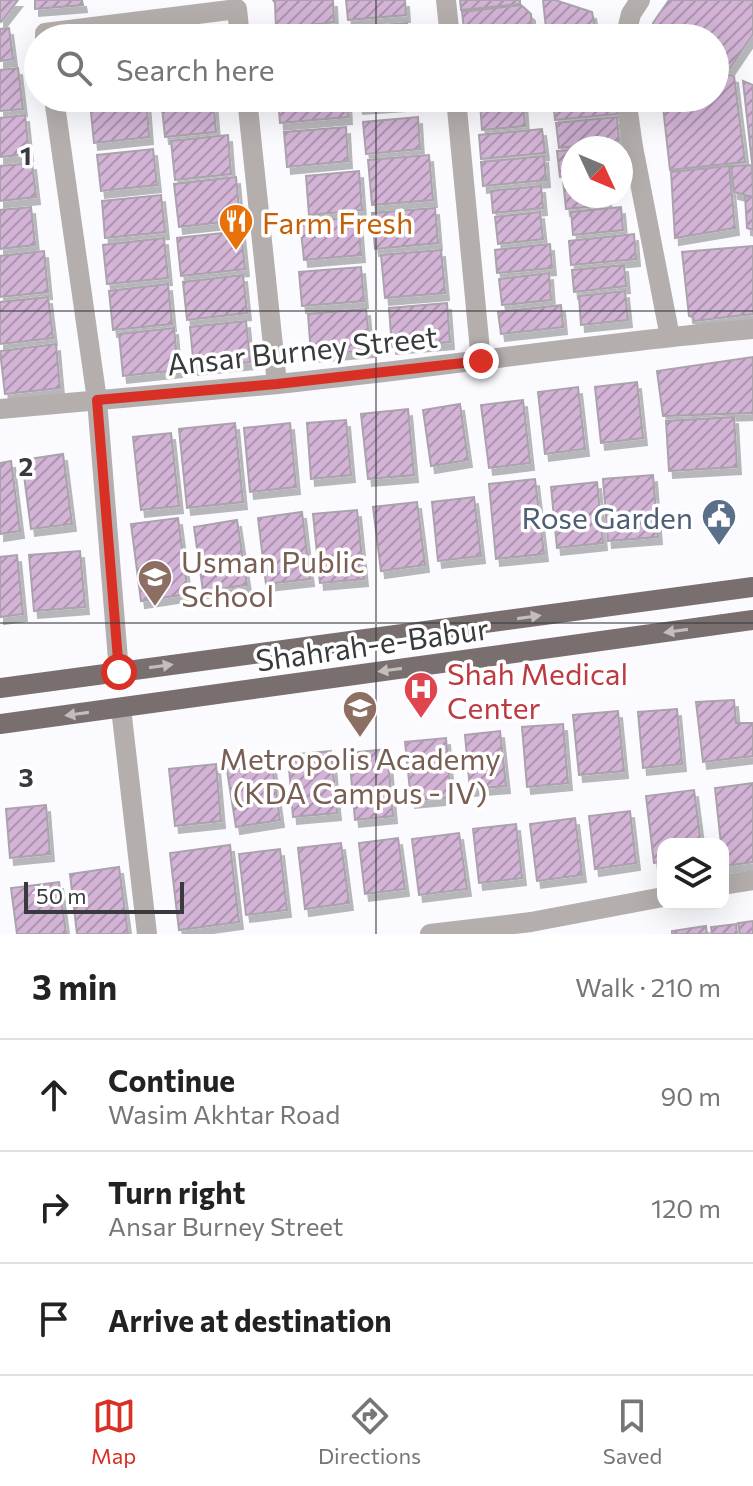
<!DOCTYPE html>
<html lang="en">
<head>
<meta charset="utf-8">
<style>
	body { margin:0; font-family:Commissioner,sans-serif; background:#f2f2f2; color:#222 }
	.controls { position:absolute; right:24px; bottom:24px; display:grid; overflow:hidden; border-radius:16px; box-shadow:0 8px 32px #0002 }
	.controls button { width:72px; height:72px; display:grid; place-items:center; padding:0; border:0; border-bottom:2px solid #e0e0e0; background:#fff; color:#222; font:40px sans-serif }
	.compass { position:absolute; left:561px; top:136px; width:72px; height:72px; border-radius:50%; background:#fff; box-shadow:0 8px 32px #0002; rotate:134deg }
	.scale { position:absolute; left:24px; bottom:20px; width:160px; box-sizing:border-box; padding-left:8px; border:4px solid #393a3e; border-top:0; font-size:22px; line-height:28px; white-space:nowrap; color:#393a3e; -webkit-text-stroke:6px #fff; paint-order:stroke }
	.stop { position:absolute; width:24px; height:24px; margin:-18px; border:6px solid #d93025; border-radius:50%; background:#fff }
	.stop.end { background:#d93025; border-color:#fff; box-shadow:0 2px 8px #0008 }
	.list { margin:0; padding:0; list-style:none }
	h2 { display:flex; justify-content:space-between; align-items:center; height:104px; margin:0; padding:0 32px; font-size:34px }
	h2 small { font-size:26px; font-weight:400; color:#767676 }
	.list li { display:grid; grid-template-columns:52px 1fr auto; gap:24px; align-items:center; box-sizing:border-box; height:112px; padding:0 32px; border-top:2px solid #e0e0e0 }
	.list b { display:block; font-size:30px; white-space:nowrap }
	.list p { margin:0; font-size:26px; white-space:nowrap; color:#767676 }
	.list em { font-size:26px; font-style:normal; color:#767676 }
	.icon { flex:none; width:44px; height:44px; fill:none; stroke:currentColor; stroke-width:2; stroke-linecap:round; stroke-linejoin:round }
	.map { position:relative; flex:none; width:753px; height:934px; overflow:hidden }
	.search { position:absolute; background:#fff; box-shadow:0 8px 32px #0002; left:24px; right:24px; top:24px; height:88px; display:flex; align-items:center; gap:20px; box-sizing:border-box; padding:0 28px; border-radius:44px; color:#767676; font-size:30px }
	.sheet { height:440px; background:#fff }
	nav { display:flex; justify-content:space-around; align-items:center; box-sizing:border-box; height:112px; border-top:2px solid #e0e0e0; background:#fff; font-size:22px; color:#767676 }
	nav a { display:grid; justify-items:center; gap:4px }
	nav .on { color:#d93025 }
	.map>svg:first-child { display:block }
	.building { fill:url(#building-hatch); stroke:#aaa3ab; stroke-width:2; filter:url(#shadow) }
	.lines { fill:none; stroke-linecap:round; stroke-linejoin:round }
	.minor { stroke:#b4aead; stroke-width:20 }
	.major { stroke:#796f6e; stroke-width:20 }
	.oneway { fill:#c3bebe }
	.route { stroke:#d93025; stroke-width:10 }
	.grid { fill:none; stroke:#393a3e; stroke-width:2; stroke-opacity:0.55 }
	.labels { text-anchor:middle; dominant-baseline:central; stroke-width:7; stroke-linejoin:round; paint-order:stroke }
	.food-label { font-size:30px; fill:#c56008; stroke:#fff; text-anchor:start }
	.street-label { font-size:30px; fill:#393a3e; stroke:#fff }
	.service-label { font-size:30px; fill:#4e5e75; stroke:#fff; text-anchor:end }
	.education-label { font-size:30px; fill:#785e54; stroke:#fff; text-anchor:start }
	.health-label { font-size:30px; fill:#be3a42; stroke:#fff; text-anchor:start }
	.grid-label { font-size:26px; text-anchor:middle; font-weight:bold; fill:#393a3e; stroke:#fff; stroke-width:7; stroke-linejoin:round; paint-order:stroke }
</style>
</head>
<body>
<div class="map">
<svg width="753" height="934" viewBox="0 0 753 934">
	<defs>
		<pattern id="building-hatch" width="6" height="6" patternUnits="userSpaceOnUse" patternTransform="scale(2)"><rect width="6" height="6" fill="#d3b4d6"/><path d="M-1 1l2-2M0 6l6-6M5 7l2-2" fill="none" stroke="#ac93af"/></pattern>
		<filter id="shadow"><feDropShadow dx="4" dy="7" stdDeviation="0" flood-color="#0004"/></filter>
	</defs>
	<rect width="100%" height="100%" fill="#fafaff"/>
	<path class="building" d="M0 0H18L1 22 0 21Z
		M35 0H82L83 5 35 9Z
		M273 0H333L334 22 276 29 275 3Z
		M346 0H405L406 15 348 20Z
		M460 0H520V4L461 10Z
		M543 0H555L592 12 597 37 547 38Z
		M669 0H753V34L730 68 715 64V38H653V23Z
		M521 5 531 14V38H465L462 12Z
		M407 23 408 38H352L351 28Z
		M9 28 13 59 0 61V29Z
		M339 30 340 38H277V35Z
		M18 68 23 109 0 111V70Z
		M715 71 734 76 745 162 670 170 662 98H715Z
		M743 81 753 85V164L752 163Z
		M146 98 149 137 94 143 90 103Z
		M161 98H213L216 132 165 137Z
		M278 98H347L348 117 280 123Z
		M358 98H417V103L359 107Z
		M553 98H615L617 114 555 120Z
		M523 99 525 126 482 130 480 103Z
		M25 115 29 154 0 157V118Z
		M418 117 420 149 366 154 363 122Z
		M617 117 619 141 559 148 556 123Z
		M346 127 348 161 287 167 284 132Z
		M542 129 545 153 481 159 479 135Z
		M228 135 231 174 175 180 171 141Z
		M153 149 157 185 101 191 97 155Z
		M573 150V176L560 177 557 151Z
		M429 155 433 200 372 205 368 160Z
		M544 156 546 180 483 186 481 162Z
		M32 163 36 197 0 201V166Z
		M752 165 753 197 734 192 731 166Z
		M729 166 735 228 675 238 671 172Z
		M359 171 362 210 309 215 306 176Z
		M236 177 240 220 179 227 174 184Z
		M573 179V196H607L608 205 566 209 563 180Z
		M541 186 543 208 493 213 491 191Z
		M161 195 165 232 105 238 102 201Z
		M745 196 753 198V230L747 228Z
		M31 207 35 245 0 249V210Z
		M621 207 623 230 573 235 571 212Z
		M435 208 438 243 375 249 372 213Z
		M540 212 543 239 498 244 495 217Z
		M358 217 361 255 304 260 300 222Z
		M241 231 245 269 181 276 177 238Z
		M634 234 636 259 571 265 569 241Z
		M164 238 168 278 107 284 103 245Z
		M550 244 552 268 497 273 495 250Z
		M753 246V314L694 321 693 317 689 316 682 252Z
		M441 250 445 293 385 298 381 255Z
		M44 251 48 292 0 297V256Z
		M624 265 626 286 574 292 572 270Z
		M361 267 364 301 302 306 299 272Z
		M549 273 551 300 502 305 499 279Z
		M243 275 247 313 187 320 183 282Z
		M168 284 172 324 113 330 109 291Z
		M625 291 628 320 581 325 579 296Z
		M48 297 53 338 0 344V302Z
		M447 303 450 342 392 347 389 308Z
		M561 305 563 327 501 334 498 312Z
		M366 309 370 350 311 355 308 314Z
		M246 321 250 362 194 368 190 327Z
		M174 328 178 370 123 376 119 334Z
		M56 344 60 388 5 394 0 351Z
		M753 357V413L663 416 657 371Z
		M637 382 643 438 601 443 595 387Z
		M578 387 585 449 545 454 538 392Z
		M523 400 530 463 489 468 481 405Z
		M460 404 468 460 431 466 423 410Z
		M408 409 414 475 368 479 361 414Z
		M734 417 737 467 669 471 666 421Z
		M346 420 351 475 311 479 307 423Z
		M235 423 243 502 187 508 179 429Z
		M290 423 296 487 250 492 244 428Z
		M171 433 179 506 141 510 133 437Z
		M63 454 72 524 31 529 22 460Z
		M11 461 20 531 0 534V463Z
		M653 475 658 537 608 541 603 479Z
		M535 479 544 554 496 559 489 484Z
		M597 482 603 543 557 548 551 487Z
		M474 497 481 556 438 561 432 502Z
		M417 502 425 565 381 571 373 507Z
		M357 510 364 579 320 583 313 514Z
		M302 512 310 579 266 584 258 518Z
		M178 518 188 594 141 601 131 524Z
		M237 520 247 585 203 591 194 527Z
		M80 551 85 607 34 611 29 555Z
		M17 555 23 614 0 617V557Z
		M734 700 736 723H753V756L703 762 696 702Z
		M677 709 682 764 643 768 638 712Z
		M618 711 624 771 579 775 573 715Z
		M563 724 568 783 527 787 522 727Z
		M500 731 506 786 470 789 465 735Z
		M446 738 451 797 411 801 405 742Z
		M387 749 393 816 355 820 349 753Z
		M331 751 337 813 293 817 288 755Z
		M271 758 280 820 236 827 226 764Z
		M216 764 221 821 175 826 169 769Z
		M753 783V862L724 866 723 844H721L715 788Z
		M694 790 701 844H663V861L654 863 646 796Z
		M46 805 50 854 10 858 6 809Z
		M630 811 636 863 595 869 589 816Z
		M575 818 582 875 537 881 530 824Z
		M516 824 522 878 479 883 473 829Z
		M459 833 467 889 419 895 412 839Z
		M398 838 405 889 365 894 359 843Z
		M341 843 349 903 305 909 298 848Z
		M230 845 239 922 179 930 170 853Z
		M280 849 287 910 246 915 239 854Z
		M119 867 128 934H77L70 874Z
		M59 882 66 934H17L11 888Z
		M753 921V934H740L738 923Z
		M736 924 737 934H712L711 927Z
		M706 926 707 934H672V931Z"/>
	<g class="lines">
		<path class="minor" d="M446 0 450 38
			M45 38V33L237 9 240 38
			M625 38 631 14 640 0
			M54 98 97 400 119 672
			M247 98 277 384
			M456 98 481 361
			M626 98 633 147 670 337
			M0 409C92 400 185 393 278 384 436 368 594 343 753 329
			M121 708 147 934
			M723 885 753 880
			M430 934 531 922 663 897"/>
		<path class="major" d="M0 688 753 587
			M0 724 753 620"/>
	</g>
	<defs><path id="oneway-solid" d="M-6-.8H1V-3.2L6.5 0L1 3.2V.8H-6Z" transform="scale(2)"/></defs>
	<g class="oneway">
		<use href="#oneway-solid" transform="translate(529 617) rotate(-8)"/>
		<use href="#oneway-solid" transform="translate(676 631) rotate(172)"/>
		<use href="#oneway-solid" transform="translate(161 666) rotate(-8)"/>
		<use href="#oneway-solid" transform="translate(390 670) rotate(172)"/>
		<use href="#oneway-solid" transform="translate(77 714) rotate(172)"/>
	</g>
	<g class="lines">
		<path class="route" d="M119 672 97 400 277 384 481 361"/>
	</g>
	<path class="grid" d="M376 0V38M376 98V934M0 311H753M0 623H753"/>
	<defs>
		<g id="restaurant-pin" transform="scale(1.8)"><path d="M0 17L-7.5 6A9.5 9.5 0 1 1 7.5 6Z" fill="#e8710a" stroke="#fff"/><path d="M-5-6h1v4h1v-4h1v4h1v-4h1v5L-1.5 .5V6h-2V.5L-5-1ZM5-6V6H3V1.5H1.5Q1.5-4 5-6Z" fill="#fff"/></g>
		<g id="civic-pin" transform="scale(1.8)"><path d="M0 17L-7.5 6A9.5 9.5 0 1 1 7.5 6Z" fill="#5c6f8a" stroke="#fff"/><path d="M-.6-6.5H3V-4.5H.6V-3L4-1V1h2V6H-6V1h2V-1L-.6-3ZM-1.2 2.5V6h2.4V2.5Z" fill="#fff"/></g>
		<g id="school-pin" transform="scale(1.8)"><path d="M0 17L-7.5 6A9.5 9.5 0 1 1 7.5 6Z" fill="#8d6e63" stroke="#fff"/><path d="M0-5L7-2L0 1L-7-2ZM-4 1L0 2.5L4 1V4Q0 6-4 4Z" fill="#fff"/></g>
		<g id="hospital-pin" transform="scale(1.8)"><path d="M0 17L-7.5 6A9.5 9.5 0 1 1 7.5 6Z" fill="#e0444e" stroke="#fff"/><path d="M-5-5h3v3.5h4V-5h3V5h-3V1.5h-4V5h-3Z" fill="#fff"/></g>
	</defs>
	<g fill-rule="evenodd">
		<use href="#restaurant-pin" x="236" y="221"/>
		<use href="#civic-pin" x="719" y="516"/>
		<use href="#school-pin" x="155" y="577"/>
		<use href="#hospital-pin" x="421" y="689"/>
		<use href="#school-pin" x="360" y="708"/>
	</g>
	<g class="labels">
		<g class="food-label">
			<text x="262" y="221">Farm Fresh</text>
		</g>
		<g class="street-label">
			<text transform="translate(302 349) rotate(-6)">Ansar Burney Street</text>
			<text transform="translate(372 643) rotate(-8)">Shahrah-e-Babur</text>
		</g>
		<g class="service-label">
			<text x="693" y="516">Rose Garden</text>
		</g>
		<g class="education-label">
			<text x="181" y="560">Usman Public<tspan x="181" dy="34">School</tspan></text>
			<text x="360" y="757" text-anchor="middle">Metropolis Academy<tspan x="360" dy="34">(KDA Campus - IV)</tspan></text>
		</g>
		<g class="health-label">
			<text x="447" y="672">Shah Medical<tspan x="447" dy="34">Center</tspan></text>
		</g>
	</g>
	<g class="grid-label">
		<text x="26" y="165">1</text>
		<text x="26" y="476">2</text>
		<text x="26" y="787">3</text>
	</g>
</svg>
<div class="controls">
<button><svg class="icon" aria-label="layers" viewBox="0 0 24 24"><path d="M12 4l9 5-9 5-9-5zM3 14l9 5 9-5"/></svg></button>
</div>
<svg class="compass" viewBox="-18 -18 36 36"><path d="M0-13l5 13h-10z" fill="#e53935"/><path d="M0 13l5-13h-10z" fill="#767676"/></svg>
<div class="scale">50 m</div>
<div class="stop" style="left:119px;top:672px"></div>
<div class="stop end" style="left:481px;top:361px"></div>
<div class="search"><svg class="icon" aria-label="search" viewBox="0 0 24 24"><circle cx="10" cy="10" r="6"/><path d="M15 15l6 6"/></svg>Search here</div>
</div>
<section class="sheet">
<h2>3 min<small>Walk · 210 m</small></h2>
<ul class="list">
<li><svg class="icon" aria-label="ahead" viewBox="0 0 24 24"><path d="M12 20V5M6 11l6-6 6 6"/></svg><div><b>Continue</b><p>Wasim Akhtar Road</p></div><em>90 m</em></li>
<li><svg class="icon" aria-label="right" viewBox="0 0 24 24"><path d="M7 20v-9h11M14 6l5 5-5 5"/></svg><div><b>Turn right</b><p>Ansar Burney Street</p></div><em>120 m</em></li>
<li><svg class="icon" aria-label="arrive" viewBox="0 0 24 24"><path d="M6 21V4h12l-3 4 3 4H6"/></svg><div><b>Arrive at destination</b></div></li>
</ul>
</section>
<nav>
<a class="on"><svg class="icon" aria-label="map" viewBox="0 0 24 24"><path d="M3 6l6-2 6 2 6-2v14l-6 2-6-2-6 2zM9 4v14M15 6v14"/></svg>Map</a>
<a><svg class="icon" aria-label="directions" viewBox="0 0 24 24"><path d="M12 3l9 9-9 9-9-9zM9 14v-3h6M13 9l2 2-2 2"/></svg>Directions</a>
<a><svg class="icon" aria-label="saved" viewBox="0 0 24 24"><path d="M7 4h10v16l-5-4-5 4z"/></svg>Saved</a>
</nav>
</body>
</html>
